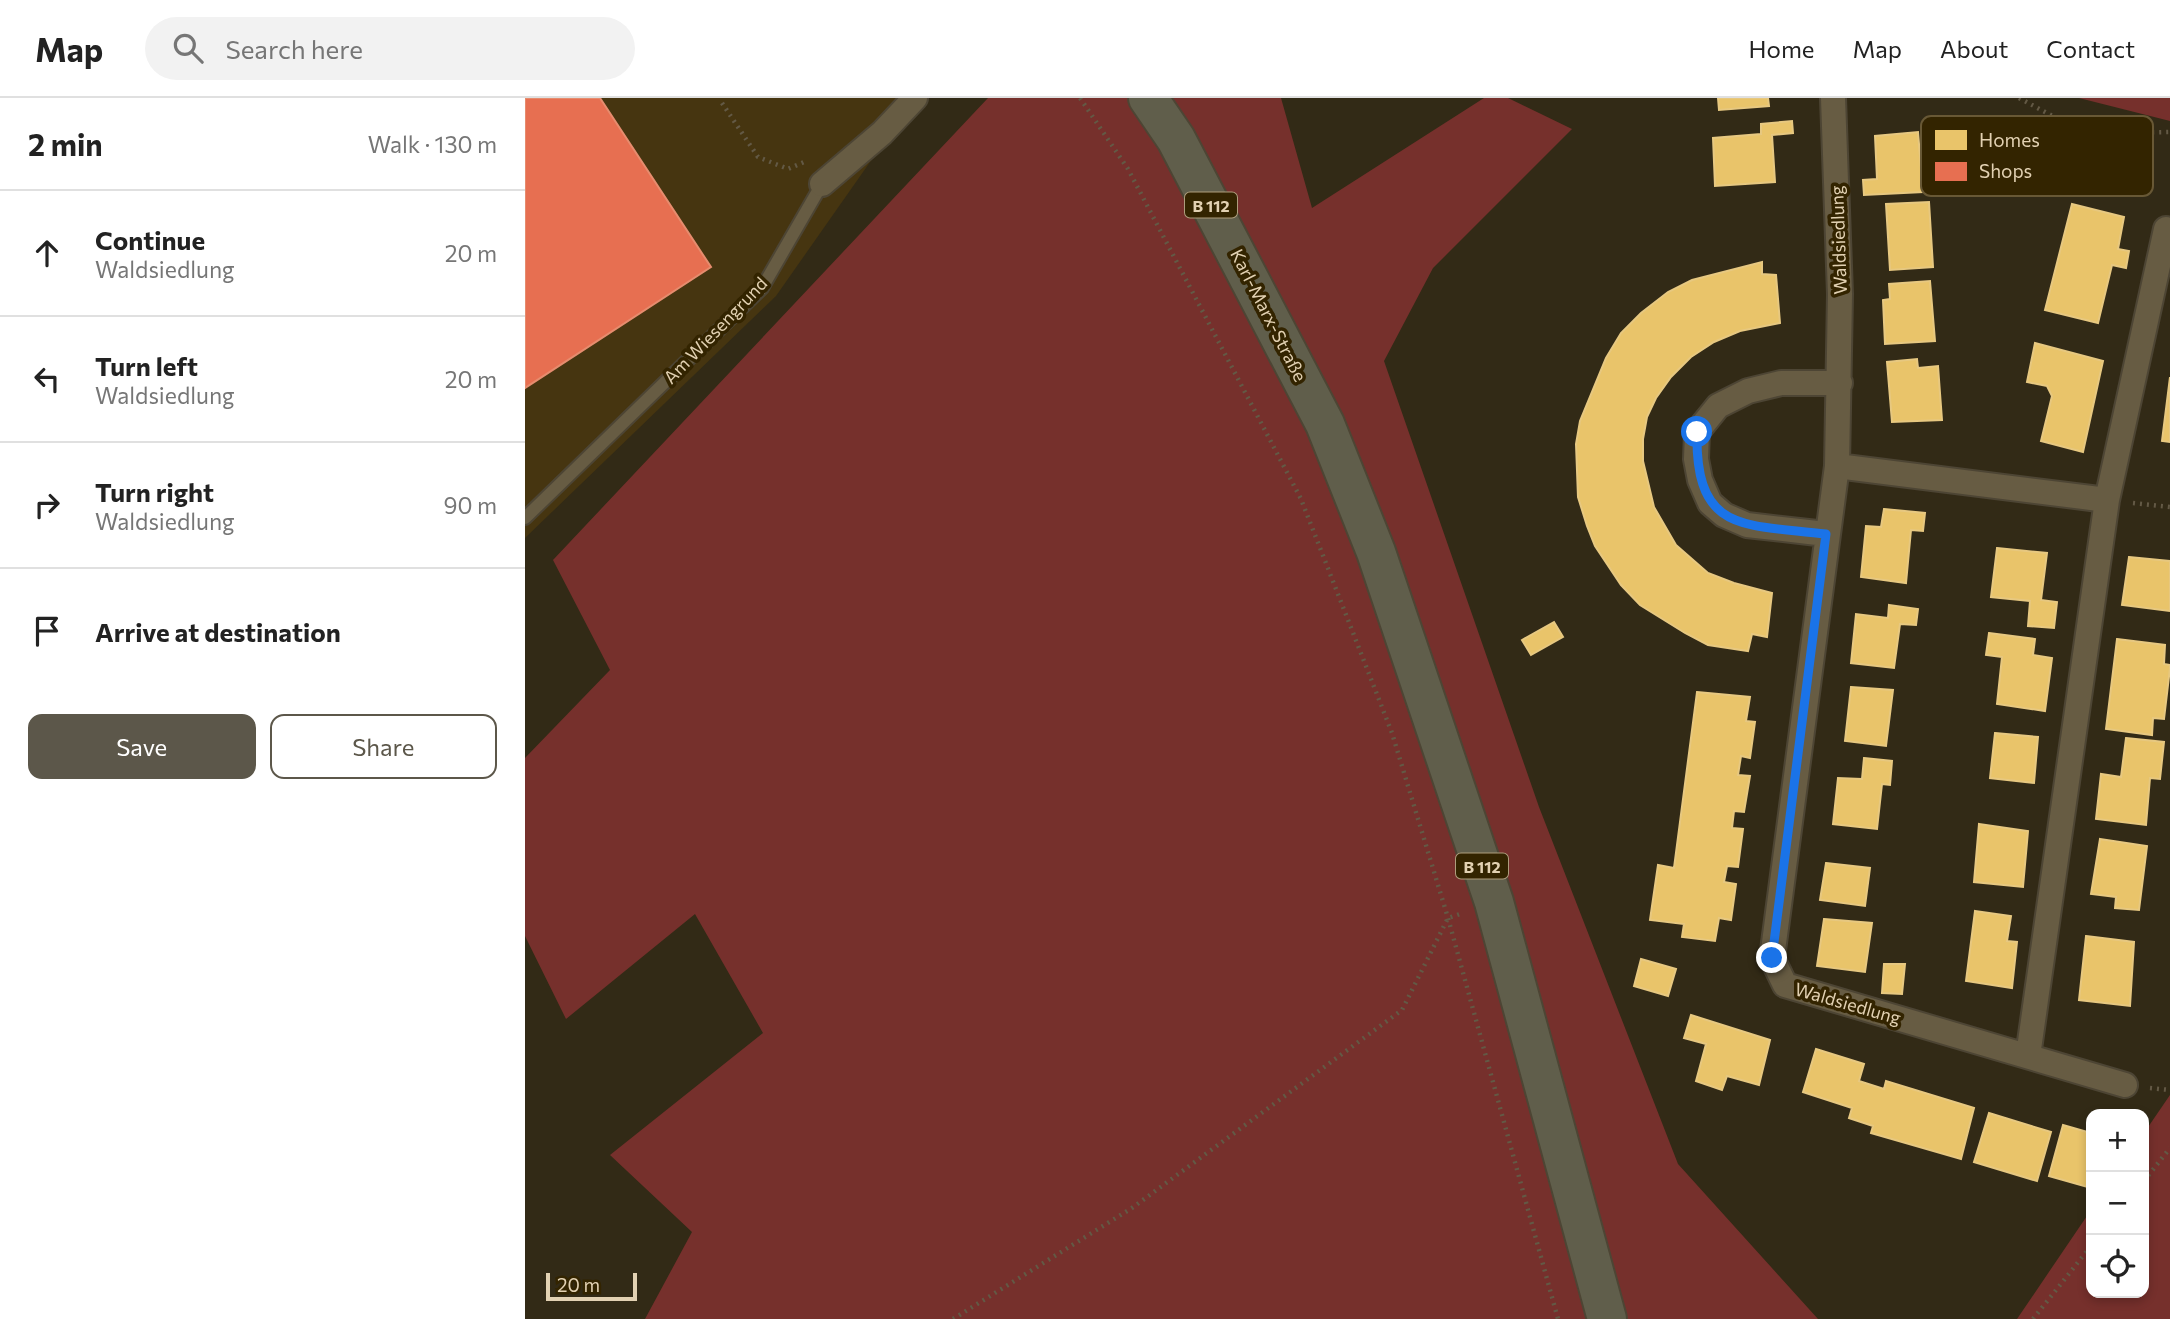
<!DOCTYPE html>
<html lang="en">
<head>
<meta charset="utf-8">
<style>
	body { margin:0; font-family:Commissioner,sans-serif; background:#f2f2f2; color:#222 }
	.controls { position:absolute; right:21px; bottom:21px; display:grid; overflow:hidden; border-radius:14px; box-shadow:0 4px 10px #0003 }
	.controls button { width:63px; height:63px; display:grid; place-items:center; padding:0; border:0; border-bottom:2px solid #e0e0e0; background:#fff; color:#222; font:35px sans-serif }
	.scale { position:absolute; left:21px; bottom:18px; width:91px; box-sizing:border-box; padding-left:7px; border:4px solid #e2d1b2; border-top:0; font-size:19px; line-height:24px; white-space:nowrap; color:#e2d1b2; -webkit-text-stroke:5px #332400; paint-order:stroke }
	.stop { position:absolute; width:21px; height:21px; margin:-16px; border:5px solid #1a73e8; border-radius:50%; background:#fff }
	.stop.end { background:#1a73e8; border-color:#fff; box-shadow:0 2px 7px #0008 }
	.list { margin:0; padding:0; list-style:none }
	h2 { display:flex; justify-content:space-between; align-items:center; height:91px; margin:0; padding:0 28px; font-size:30px }
	h2 small { font-size:23px; font-weight:400; color:#767676 }
	.list li { display:grid; grid-template-columns:46px 1fr auto; gap:21px; align-items:center; box-sizing:border-box; height:126px; padding:0 28px; border-top:2px solid #e0e0e0 }
	.list b { display:block; font-size:26px; white-space:nowrap }
	.list p { margin:0; font-size:23px; white-space:nowrap; color:#767676 }
	.list em { font-size:23px; font-style:normal; color:#767676 }
	.actions { display:flex; gap:14px; padding:21px 28px }
	.actions a { flex:1; padding:16px 0; border:2px solid #5c574a; border-radius:14px; text-align:center; font-size:24px; color:#5c574a }
	.actions .main { background:#5c574a; color:#fff }
	.icon { flex:none; width:38px; height:38px; fill:none; stroke:currentColor; stroke-width:2; stroke-linecap:round; stroke-linejoin:round }
	.map { position:relative; flex:none; width:1645px; height:1221px; overflow:hidden }
	header { display:flex; align-items:center; gap:42px; box-sizing:border-box; height:98px; padding:0 35px; background:#fff; border-bottom:2px solid #e0e0e0 }
	header strong { font-size:33px }
	nav { display:flex; gap:38px; margin-inline-start:auto; font-size:24px }
	.search { width:490px; height:63px; background:#f2f2f2; display:flex; align-items:center; gap:18px; box-sizing:border-box; padding:0 24px; border-radius:38px; color:#767676; font-size:26px }
	main { display:flex }
	aside { flex:1; background:#fff }
	.map>svg:first-child { display:block }
	.built { fill:#463510 }
	.green { fill:#76302c }
	.homes { fill:#e9c46a; stroke:#e7c880; stroke-width:2 }
	.shops { fill:#e76f51; stroke:#e68c6e; stroke-width:2 }
	.lines { fill:none; stroke-linecap:round; stroke-linejoin:round }
	.service-casing { stroke:#4d4534; stroke-width:16 }
	.minor-casing { stroke:#4d4534; stroke-width:28 }
	.primary-casing { stroke:#4d4534; stroke-width:42 }
	.path { stroke:#635945; stroke-width:4.5; stroke-dasharray:2 5; stroke-linecap:butt }
	.service { stroke:#675c43; stroke-width:12 }
	.minor { stroke:#675c43; stroke-width:24 }
	.primary { stroke:#605e4b; stroke-width:38 }
	.route { stroke:#1a73e8; stroke-width:9 }
	.labels { text-anchor:middle; dominant-baseline:central; stroke-width:7; stroke-linejoin:round; paint-order:stroke }
	.shield { fill:#332400; stroke:#ae9d7d; stroke-width:2 }
	.shield-label { font-size:16px; font-weight:bold; fill:#e2d1b2 }
	.street-label { font-size:18px; fill:#e2d1b2; stroke:#332400 }
	.key { fill:#332400; stroke:#685835; stroke-width:2 }
	.key-label { font-size:19px; fill:#e2d1b2 }
</style>
</head>
<body>
<header>
<strong>Map</strong>
<div class="search"><svg class="icon" aria-label="search" viewBox="0 0 24 24"><circle cx="10" cy="10" r="6"/><path d="M15 15l6 6"/></svg>Search here</div>
<nav><a>Home</a><a>Map</a><a>About</a><a>Contact</a></nav>
</header>
<main>
<aside>
<h2>2 min<small>Walk · 130 m</small></h2>
<ul class="list">
<li><svg class="icon" aria-label="ahead" viewBox="0 0 24 24"><path d="M12 20V5M6 11l6-6 6 6"/></svg><div><b>Continue</b><p>Waldsiedlung</p></div><em>20 m</em></li>
<li><svg class="icon" aria-label="left" viewBox="0 0 24 24"><path d="M17 20v-9H6M10 6l-5 5 5 5"/></svg><div><b>Turn left</b><p>Waldsiedlung</p></div><em>20 m</em></li>
<li><svg class="icon" aria-label="right" viewBox="0 0 24 24"><path d="M7 20v-9h11M14 6l5 5-5 5"/></svg><div><b>Turn right</b><p>Waldsiedlung</p></div><em>90 m</em></li>
<li><svg class="icon" aria-label="arrive" viewBox="0 0 24 24"><path d="M6 21V4h12l-3 4 3 4H6"/></svg><div><b>Arrive at destination</b></div></li>
</ul>
<div class="actions"><a class="main">Save</a><a>Share</a></div>
</aside>
<div class="map">
<svg width="1645" height="1221" viewBox="0 0 1645 1221">
	<rect width="100%" height="100%" fill="#322a16"/>
	<path class="built" d="M0 0H390L251 198 0 440Z"/>
	<path class="green" d="M463 0H756L787 110 959 0H983L1047 31 908 170 859 263 1014 709 1153 1066 1293 1221H120L167 1134 85 1057 238 935 170 816 41 921 0 838V660L85 572 28 462Z
		M1554 0H1645V23Z
		M1645 997V1221H1492L1566 1112V1195H1619V1035Z"/>
	<path class="homes" d="M1193 0H1243L1244 8 1194 12Z
		M1267 23 1268 35 1247 37 1250 84 1190 88 1188 40 1236 36V26Z
		M1393 34 1398 94 1339 97 1338 82 1352 81 1350 38Z
		M1404 104 1408 169 1365 172 1361 106Z
		M1547 106 1599 119 1593 151 1604 153 1601 170 1587 167 1573 225 1520 212Z
		M1237 164V176L1251 177 1255 225 1215 233 1189 244 1166 259 1146 279 1131 300 1122 319 1118 341V363L1129 409 1151 447 1183 475 1209 485 1247 495 1242 539 1227 536 1223 553 1183 547 1160 535 1115 507 1096 487 1070 448 1062 428 1053 399 1051 346 1055 323 1081 260 1096 235 1116 215 1143 194 1167 182Z
		M1405 183 1410 243 1360 246 1358 202 1365 201 1364 186Z
		M1510 245 1578 263 1558 354 1516 343 1527 298 1522 288 1502 284Z
		M1392 261 1393 270 1413 268 1417 322 1367 324 1362 264Z
		M1645 279V344L1637 343Z
		M1359 411 1400 415 1398 433 1386 432 1381 485 1336 479 1341 428 1356 429Z
		M1472 450 1522 455 1516 502 1532 504 1529 530 1503 528 1505 503 1466 499Z
		M1604 459 1645 463V513L1597 507Z
		M1364 507 1393 511 1391 527 1375 526 1369 570 1326 565 1331 516 1363 520Z
		M1029 524 1038 539 1006 557 997 542Z
		M1464 535 1510 541 1508 557 1527 560 1520 613 1472 606 1477 559 1461 557Z
		M1592 541 1640 547 1639 566 1645 567V570L1639 621 1628 620 1627 637 1581 631Z
		M1326 589 1368 592 1361 648 1320 643Z
		M1172 594 1225 599 1221 623 1230 624 1225 660 1216 658 1213 677 1225 678 1219 714 1209 713 1207 730 1218 731 1213 769 1202 768 1199 784 1211 786 1206 822 1194 820 1190 843 1157 839 1159 826 1125 822 1133 767 1149 770Z
		M1470 635 1513 639 1509 685 1465 680Z
		M1601 640 1639 644 1635 681 1625 680 1621 727 1571 721 1576 676 1596 679Z
		M1339 660 1367 663 1365 687 1357 686 1352 731 1308 726 1313 680 1337 681Z
		M1454 726 1503 733 1498 789 1449 784Z
		M1575 741 1622 748 1614 812 1590 810 1591 799 1566 796Z
		M1301 765 1345 770 1340 808 1295 802Z
		M1450 813 1486 818 1482 843 1492 844 1487 890 1441 883Z
		M1299 821 1347 825 1340 874 1292 868Z
		M1561 838 1609 844 1605 908 1554 902Z
		M1116 861 1151 871 1143 898 1109 888Z
		M1359 866H1380L1377 896 1357 895Z
		M1166 917 1245 942 1234 987 1202 978 1197 992 1171 983 1181 946 1159 940Z
		M1291 951 1339 966 1334 983 1359 991 1361 983 1449 1010 1436 1061 1346 1035 1348 1028 1324 1020 1327 1010 1278 994Z
		M1464 1015 1526 1034 1512 1083 1449 1064Z
		M1538 1027 1566 1035V1090L1524 1078Z"/>
	<path class="shops" d="M0 0H75L186 169 0 290Z"/>
	<g class="lines">
		<g class="service-casing">
			<path id="service" d="M0 420 237 190 297 86"/>
		</g>
		<g class="minor-casing">
			<path id="minor" d="M1308 0 1315 196 1312 368 1247 860 1260 887 1600 987
				M297 86 357 35 390 0
				M1312 368 1582 402 1503 958
				M1582 402 1641 131
				M1301 436 1222 427 1199 417 1185 405 1175 382 1171 361 1172 334 1193 308 1223 293 1256 285H1315"/>
		</g>
		<g class="primary-casing">
			<path id="primary" d="M623 0 651 41 800 326 851 454 969 804 1082 1221"/>
		</g>
		<path class="path" d="M555 0 603 71 776 401 867 635 923 820 1033 1221
			M1494 0 1533 21 1598 35 1645 34
			M197 5 233 59 263 71 279 64
			M1608 405 1645 409
			M1625 990 1645 992
			M1619 1083 1645 1050
			M428 1221 607 1110 877 912 923 820 938 815
			M1508 1221 1566 1148"/>
		<use href="#service" class="service"/>
		<use href="#minor" class="minor"/>
		<use href="#primary" class="primary"/>
	</g>
	<g class="lines">
		<path class="route" d="M1172 334C1170 436 1219 426 1301 436L1247 860"/>
	</g>
	<g class="labels">
		<g class="shield">
			<rect x="660" y="94.5" width="52" height="25" rx="5"/>
			<rect x="931" y="755.5" width="52" height="25" rx="5"/>
		</g>
		<g class="shield-label">
			<text x="686" y="107">B 112</text>
			<text x="957" y="768">B 112</text>
		</g>
		<g class="street-label">
			<text transform="translate(1313 142) rotate(-92)">Waldsiedlung</text>
			<text transform="translate(744 217) rotate(63)">Karl-Marx-Straße</text>
			<text transform="translate(190 232) rotate(-46)">Am Wiesengrund</text>
			<text transform="translate(1323 905) rotate(16)">Waldsiedlung</text>
		</g>
	</g>
	<rect x="1396" y="18" width="232" height="80" rx="10" class="key"/>
	<rect x="1410" y="32" width="32" height="20" fill="#e9c46a"/>
	<rect x="1410" y="64" width="32" height="19" fill="#e76f51"/>
	<g class="key-label">
		<text x="1454" y="49">Homes</text>
		<text x="1454" y="80">Shops</text>
	</g>
</svg>
<div class="controls">
<button>+</button>
<button>−</button>
<button><svg class="icon" aria-label="locate" viewBox="0 0 24 24"><circle cx="12" cy="12" r="6"/><path d="M12 2v4M12 18v4M2 12h4M18 12h4"/></svg></button>
</div>
<div class="scale">20 m</div>
<div class="stop" style="left:1172px;top:334px"></div>
<div class="stop end" style="left:1247px;top:860px"></div>
</div>
</main>
</body>
</html>
